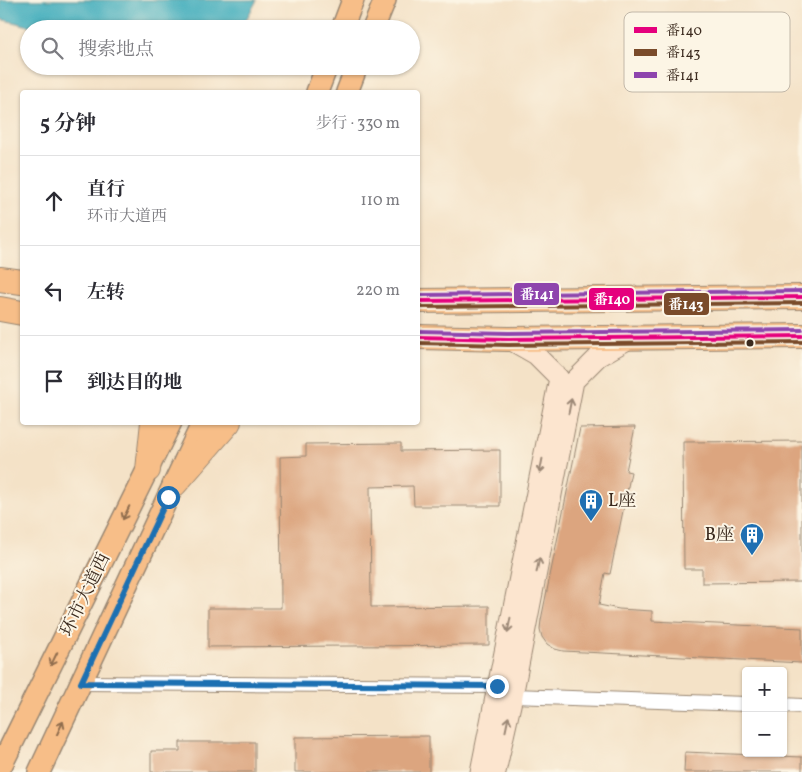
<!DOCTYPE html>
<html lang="zh">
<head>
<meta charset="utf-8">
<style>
	body { margin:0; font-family:Vollkorn,"Noto Serif SC",serif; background:#f7f7f7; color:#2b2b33 }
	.controls { position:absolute; right:15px; bottom:15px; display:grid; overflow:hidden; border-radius:5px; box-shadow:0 1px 4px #0004 }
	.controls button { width:45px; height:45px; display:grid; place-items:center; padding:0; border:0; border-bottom:1px solid #e1e1e2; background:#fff; color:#2b2b33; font:25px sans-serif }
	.stop { position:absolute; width:15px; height:15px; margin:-11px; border:4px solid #1f6fb2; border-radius:50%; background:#fff }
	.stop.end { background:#1f6fb2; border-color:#fff; box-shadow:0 1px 5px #0008 }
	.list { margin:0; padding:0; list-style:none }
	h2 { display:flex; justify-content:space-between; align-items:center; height:65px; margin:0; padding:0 20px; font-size:21px }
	h2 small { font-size:16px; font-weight:400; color:#7c7c81 }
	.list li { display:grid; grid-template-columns:32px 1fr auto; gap:15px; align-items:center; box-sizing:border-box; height:90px; padding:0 20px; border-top:1px solid #e1e1e2 }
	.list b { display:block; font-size:19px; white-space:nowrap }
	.list p { margin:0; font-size:16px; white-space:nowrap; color:#7c7c81 }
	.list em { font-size:16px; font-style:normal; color:#7c7c81 }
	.icon { flex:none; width:28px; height:28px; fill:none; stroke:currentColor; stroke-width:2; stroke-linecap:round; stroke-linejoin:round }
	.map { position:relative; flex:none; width:802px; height:772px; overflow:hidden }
	.search { position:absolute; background:#fff; box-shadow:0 1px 4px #0004; left:20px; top:20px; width:400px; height:55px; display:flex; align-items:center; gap:12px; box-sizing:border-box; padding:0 18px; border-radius:28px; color:#7c7c81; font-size:19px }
	.panel { position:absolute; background:#fff; box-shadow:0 1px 4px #0004; left:20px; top:90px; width:400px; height:335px; border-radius:5px }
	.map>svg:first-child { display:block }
	.water { fill:#3eacbc; stroke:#3c6b6d }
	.building { fill:#dca57f }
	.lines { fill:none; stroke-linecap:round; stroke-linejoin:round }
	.street-casing { stroke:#988672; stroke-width:16 }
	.secondary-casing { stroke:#988672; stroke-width:21 }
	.primary-casing { stroke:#988672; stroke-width:24 }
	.highway-casing { stroke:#988672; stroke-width:26 }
	.street { stroke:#fff; stroke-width:14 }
	.secondary { stroke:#fce5cf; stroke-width:19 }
	.primary { stroke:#f7be88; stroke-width:21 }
	.highway { stroke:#f7be88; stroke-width:24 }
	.bus-1-casing { stroke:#fcf5e5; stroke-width:8 }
	.bus-2-casing { stroke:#fcf5e5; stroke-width:8 }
	.bus-3-casing { stroke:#fcf5e5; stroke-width:8 }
	.bus-1 { stroke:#e5007d; stroke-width:4 }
	.bus-2 { stroke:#7a4b2a; stroke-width:4 }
	.bus-3 { stroke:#8e44ad; stroke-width:4 }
	.oneway { stroke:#9c8876 }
	.oneway2 { stroke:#906d4e }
	.route { stroke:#1f6fb2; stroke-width:6 }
	.bus-dot { fill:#3b2a1e; stroke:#fcf5e5; stroke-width:2 }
	.labels { text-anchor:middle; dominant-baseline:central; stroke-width:4; stroke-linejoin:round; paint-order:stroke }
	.poi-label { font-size:18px; fill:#3b2a1e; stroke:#fcf5e5; text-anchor:start }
	.street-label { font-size:18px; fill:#3b2a1e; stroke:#fcf5e5 }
	.key { fill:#fcf5e5; stroke:#c2b8a9; stroke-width:1 }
	.key-label { font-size:14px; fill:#3b2a1e }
	.line-badge { stroke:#fcf5e5; stroke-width:2 }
	.badge-label { font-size:14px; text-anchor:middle; font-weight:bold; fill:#fff }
</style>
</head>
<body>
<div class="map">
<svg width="802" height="772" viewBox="0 0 802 772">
	<rect width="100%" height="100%" fill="#fcf5e5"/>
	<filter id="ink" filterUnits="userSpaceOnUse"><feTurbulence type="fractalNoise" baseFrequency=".02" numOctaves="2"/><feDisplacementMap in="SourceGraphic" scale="10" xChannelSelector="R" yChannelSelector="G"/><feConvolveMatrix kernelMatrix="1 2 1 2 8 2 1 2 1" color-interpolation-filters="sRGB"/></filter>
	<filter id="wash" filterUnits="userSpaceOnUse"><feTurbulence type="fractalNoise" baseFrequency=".0096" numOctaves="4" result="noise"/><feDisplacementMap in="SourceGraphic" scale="20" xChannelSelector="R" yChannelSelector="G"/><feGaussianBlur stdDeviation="1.12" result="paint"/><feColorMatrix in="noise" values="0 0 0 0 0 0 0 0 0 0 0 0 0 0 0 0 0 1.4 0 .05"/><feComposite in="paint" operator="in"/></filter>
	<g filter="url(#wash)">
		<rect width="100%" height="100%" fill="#f4e2c7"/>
		<path class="water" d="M0 0H257L241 29H42L0 19Z"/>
		<g id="blocks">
			<path class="building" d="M635 427 626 471 631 472 610 574 605 573 599 605 619 609 652 611V621L802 628V663L563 651 555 649 547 644 542 637 540 629 541 620 580 428Z
				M802 441V582L702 583V569H684L683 442Z
				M401 443V451L500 450V506H414L413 486 370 487 371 607 489 606V645L208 647V608H281L280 457 306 456V444Z
				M429 736V772H295V737Z
				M180 742H255V772H151V751H180Z
				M685 752 802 757V772H684Z"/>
		</g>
	</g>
	<g filter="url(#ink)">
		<use href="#blocks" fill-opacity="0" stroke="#988672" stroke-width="1"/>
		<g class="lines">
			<g class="street-casing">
				<path id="street" d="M81 683 497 686
					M513 696 746 704
					M783 705 802 706"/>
			</g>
			<g class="secondary-casing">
				<path id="secondary" d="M480 772 559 378 536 355 508 339
					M496 772 513 696 574 381 598 357 631 338"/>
			</g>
			<g class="primary-casing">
				<path id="primary" d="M342 29 353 0
					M373 29 385 0
					M317 92 327 66
					M347 92 357 66
					M0 768 171 422
					M39 772 203 422"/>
			</g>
			<g class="highway-casing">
				<path id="highway" d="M0 279 22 282
					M418 301 802 297
					M0 309 22 313
					M418 337 508 339 802 336
					M148 470 153 422
					M175 484 229 422"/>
			</g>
			<use href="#street" class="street"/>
			<use href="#secondary" class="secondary"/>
			<use href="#primary" class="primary"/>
			<use href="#highway" class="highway"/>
			<g class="bus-1-casing">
				<path id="bus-1" d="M421 301 802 297
					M418 337 508 339 802 336"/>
			</g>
			<g class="bus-2-casing">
				<path id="bus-2" d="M421 307 802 303
					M418 343 508 345 802 342"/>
			</g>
			<g class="bus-3-casing">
				<path id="bus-3" d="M421 295 802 291
					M418 331 508 333 802 330"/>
			</g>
			<use href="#bus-1" class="bus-1"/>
			<use href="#bus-2" class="bus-2"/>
			<use href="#bus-3" class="bus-3"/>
		</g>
		<defs><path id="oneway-shaft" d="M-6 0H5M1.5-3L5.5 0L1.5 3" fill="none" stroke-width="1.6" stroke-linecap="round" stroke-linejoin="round" transform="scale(1.25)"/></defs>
		<g class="oneway">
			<use href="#oneway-shaft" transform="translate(570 406) rotate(-79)"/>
			<use href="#oneway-shaft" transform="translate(541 466) rotate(101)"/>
			<use href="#oneway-shaft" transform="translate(538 565) rotate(-79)"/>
			<use href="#oneway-shaft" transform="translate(509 625) rotate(101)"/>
			<use href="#oneway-shaft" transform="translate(507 724) rotate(-78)"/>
		</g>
		<g class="oneway2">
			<use href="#oneway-shaft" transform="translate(126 513) rotate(116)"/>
			<use href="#oneway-shaft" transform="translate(54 659) rotate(116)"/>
			<use href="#oneway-shaft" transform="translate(60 728) rotate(-65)"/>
		</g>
	</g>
	<g class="lines" filter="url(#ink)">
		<path class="route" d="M168 497 81 683 497 686"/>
	</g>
	<defs>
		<g id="building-pin" transform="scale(1.25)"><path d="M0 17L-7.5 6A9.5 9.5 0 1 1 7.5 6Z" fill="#1f6fb2" stroke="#fcf5e5"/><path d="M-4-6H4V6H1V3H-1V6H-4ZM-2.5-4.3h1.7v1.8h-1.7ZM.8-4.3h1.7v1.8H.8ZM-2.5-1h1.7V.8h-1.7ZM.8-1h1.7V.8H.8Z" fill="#fff"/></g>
	</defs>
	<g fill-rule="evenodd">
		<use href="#building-pin" x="591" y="501"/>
		<use href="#building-pin" x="752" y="535"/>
	</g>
	<circle class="bus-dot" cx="750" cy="343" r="4.5"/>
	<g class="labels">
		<g class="poi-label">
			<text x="608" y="501">L座</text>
			<text x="734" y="535" text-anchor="end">B座</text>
		</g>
		<g class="street-label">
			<text transform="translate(86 595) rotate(-64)">环市大道西</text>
		</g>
	</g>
	<rect x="624" y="12" width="166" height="80" rx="8" class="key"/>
	<rect x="634" y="27" width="23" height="6" fill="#e5007d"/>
	<rect x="634" y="49" width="23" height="7" fill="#7a4b2a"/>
	<rect x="634" y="72" width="23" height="6" fill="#8e44ad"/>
	<g class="key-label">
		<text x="666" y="35">番140</text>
		<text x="666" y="57">番143</text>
		<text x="666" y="80">番141</text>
	</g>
	<g class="line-badge">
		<rect x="513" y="282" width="47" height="24" rx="5" fill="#8e44ad"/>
		<rect x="588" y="287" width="47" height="24" rx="5" fill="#e5007d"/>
		<rect x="663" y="292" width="47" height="24" rx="5" fill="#7a4b2a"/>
	</g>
	<g class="badge-label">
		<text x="537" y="299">番141</text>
		<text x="612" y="304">番140</text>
		<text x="686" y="309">番143</text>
	</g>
</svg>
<div class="controls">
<button>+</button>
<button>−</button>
</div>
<div class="stop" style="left:168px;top:497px"></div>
<div class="stop end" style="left:497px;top:686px"></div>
<div class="search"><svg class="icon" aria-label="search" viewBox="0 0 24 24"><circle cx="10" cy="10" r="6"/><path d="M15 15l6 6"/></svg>搜索地点</div>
<section class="panel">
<h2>5 分钟<small>步行 · 330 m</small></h2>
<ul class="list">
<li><svg class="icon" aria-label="ahead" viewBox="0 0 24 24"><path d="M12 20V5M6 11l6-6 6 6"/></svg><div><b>直行</b><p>环市大道西</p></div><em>110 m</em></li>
<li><svg class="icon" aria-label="left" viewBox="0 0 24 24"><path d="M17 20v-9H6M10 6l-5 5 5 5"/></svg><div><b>左转</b></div><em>220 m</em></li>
<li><svg class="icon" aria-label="arrive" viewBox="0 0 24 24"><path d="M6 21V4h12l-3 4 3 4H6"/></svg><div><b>到达目的地</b></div></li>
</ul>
</section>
</div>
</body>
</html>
